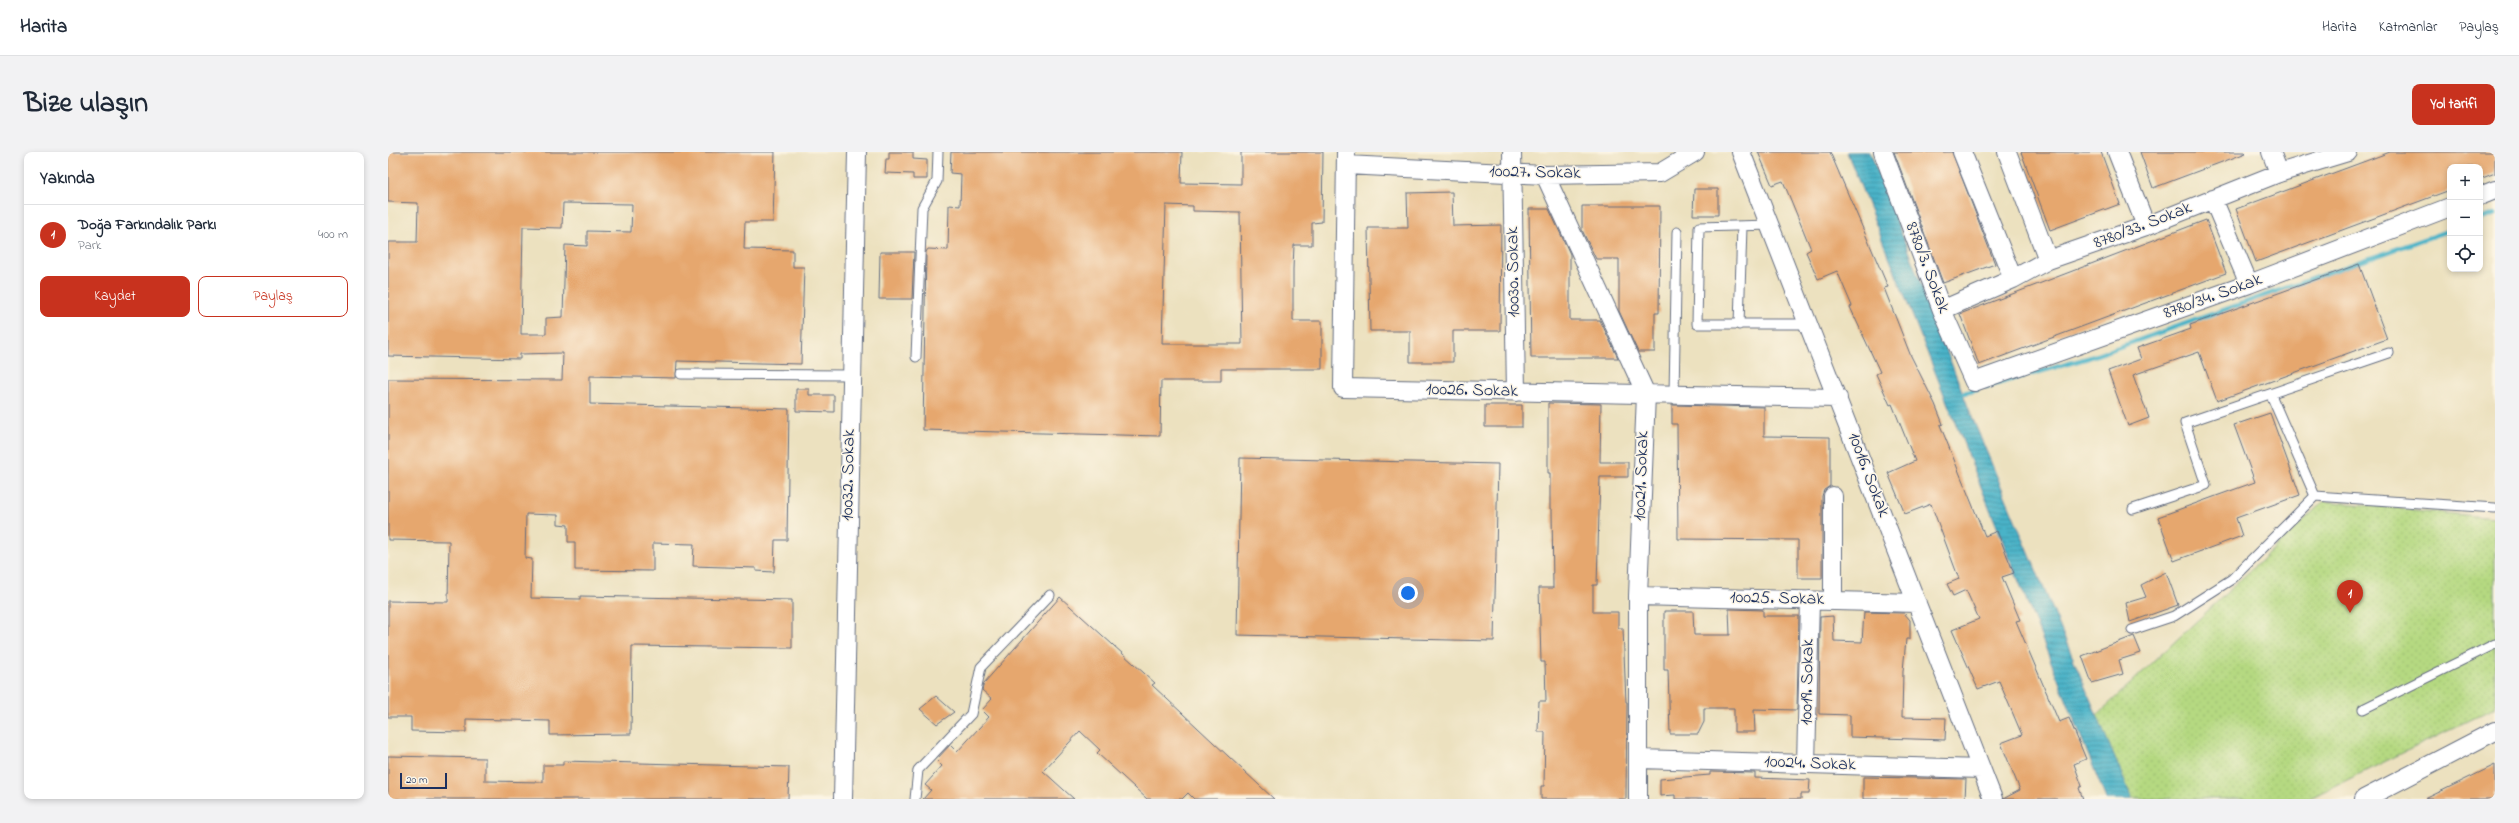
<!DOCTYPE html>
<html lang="tr">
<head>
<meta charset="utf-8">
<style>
	body { margin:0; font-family:"Indie Flower",sans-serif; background:#f2f2f3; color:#1f2937 }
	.controls { position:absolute; right:12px; top:12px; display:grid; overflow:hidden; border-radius:8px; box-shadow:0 2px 6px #0003 }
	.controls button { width:36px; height:36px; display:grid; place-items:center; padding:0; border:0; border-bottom:1px solid #e0e1e3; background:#fff; color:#1f2937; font:20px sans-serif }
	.scale { position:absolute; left:12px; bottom:10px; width:47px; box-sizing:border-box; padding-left:4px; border:2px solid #1b2f5e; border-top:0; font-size:11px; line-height:14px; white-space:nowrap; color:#1b2f5e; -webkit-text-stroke:3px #fcf5e5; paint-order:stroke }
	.you { position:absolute; left:1020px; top:441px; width:14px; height:14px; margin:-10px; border:3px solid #fff; border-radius:50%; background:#1a73e8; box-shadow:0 0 0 6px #1a73e833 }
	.badge { display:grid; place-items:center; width:26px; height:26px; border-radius:50%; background:#c8321e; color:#fff; font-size:13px; font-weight:700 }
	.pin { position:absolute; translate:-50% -33px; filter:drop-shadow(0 1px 2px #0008) }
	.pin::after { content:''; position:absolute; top:21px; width:14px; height:12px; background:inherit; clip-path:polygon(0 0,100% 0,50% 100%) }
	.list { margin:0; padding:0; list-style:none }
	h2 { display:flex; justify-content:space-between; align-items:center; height:52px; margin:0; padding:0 16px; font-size:17px }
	h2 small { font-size:13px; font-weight:400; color:#747a83 }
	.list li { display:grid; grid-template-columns:26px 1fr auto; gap:12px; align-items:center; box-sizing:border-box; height:60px; padding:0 16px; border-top:1px solid #e0e1e3 }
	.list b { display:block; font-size:15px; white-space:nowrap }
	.list p { margin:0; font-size:13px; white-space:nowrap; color:#747a83 }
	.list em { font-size:13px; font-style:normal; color:#747a83 }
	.actions { display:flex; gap:8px; padding:12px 16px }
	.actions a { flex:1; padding:9px 0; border:1px solid #c8321e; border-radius:8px; text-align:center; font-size:14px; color:#c8321e }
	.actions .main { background:#c8321e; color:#fff }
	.icon { flex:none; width:22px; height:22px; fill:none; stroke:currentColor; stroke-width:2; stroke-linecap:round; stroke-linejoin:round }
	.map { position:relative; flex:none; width:2107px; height:647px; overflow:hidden; border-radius:8px }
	header { display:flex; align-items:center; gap:24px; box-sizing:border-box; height:56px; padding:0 20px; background:#fff; border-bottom:1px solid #e0e1e3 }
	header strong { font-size:19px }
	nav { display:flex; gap:22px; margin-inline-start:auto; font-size:14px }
	.intro { display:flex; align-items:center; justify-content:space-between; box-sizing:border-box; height:96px; padding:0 24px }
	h1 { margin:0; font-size:28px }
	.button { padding:10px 18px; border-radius:8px; background:#c8321e; color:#fff; font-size:14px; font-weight:700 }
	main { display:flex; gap:24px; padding:0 24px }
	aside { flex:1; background:#fff; border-radius:8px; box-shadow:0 2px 6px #0003 }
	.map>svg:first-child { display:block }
	.park { fill:url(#park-dots); stroke:#688470 }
	.water { fill:url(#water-rules); stroke:#327193 }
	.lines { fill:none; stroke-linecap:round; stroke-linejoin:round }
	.stream { stroke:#4ab3c8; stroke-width:4.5 }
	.building { fill:#e6a76e; fill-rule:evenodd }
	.lane-casing { stroke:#646d80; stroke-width:11 }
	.street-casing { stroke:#646d80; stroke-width:20 }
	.lane { stroke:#fff; stroke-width:9 }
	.street { stroke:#fff; stroke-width:18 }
	.labels { text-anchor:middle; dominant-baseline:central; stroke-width:3; stroke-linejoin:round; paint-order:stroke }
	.street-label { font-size:18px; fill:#1b2f5e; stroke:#fcf5e5 }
</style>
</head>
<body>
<header>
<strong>Harita</strong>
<nav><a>Harita</a><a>Katmanlar</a><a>Paylaş</a></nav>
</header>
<div class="intro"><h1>Bize ulaşın</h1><a class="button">Yol tarifi</a></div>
<main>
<aside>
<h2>Yakında<small></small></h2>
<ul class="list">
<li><span class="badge">1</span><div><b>Doğa Farkındalık Parkı</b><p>Park</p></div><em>400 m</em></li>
</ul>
<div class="actions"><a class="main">Kaydet</a><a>Paylaş</a></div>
</aside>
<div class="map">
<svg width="2107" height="647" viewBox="0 0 2107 647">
	<defs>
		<pattern id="park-dots" width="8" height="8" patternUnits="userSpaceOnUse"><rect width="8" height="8" fill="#b5d981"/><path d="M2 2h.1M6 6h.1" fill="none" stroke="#9bbb72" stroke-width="1.8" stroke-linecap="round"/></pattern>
		<pattern id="water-rules" width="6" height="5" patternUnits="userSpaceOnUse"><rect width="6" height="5" fill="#4ab3c8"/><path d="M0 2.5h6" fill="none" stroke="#3d92a6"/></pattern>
	</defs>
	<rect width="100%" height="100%" fill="#fcf5e5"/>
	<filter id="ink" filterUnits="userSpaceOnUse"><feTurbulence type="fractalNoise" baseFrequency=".025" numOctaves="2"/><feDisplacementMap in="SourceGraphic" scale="8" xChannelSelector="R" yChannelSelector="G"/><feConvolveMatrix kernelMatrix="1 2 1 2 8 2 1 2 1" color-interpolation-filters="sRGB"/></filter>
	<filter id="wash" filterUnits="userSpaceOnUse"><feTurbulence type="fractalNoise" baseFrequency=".012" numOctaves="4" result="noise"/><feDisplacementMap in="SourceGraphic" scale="16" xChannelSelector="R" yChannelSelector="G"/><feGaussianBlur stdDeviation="0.9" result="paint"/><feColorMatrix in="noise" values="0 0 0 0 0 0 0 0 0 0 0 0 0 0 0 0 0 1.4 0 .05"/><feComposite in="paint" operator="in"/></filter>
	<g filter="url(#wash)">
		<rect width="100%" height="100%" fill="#ece1bf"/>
		<path class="park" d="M1936 349 2107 366V556L1920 647H1744L1708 564Z"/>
		<path class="water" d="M1459 0H1482L1584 265 1744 647H1718Z"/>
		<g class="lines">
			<path class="stream" d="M2092 67 2107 62
				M1598 235 1700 206 2062 78
				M1576 241 1589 238"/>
		</g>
		<g id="blocks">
			<path class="building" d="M0 0H387L385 70H357L356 97 405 98V115H416L413 212 289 209 288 226 202 224V252L401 257 399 388H387L386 420 368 419V416L305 414 306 392 265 391V419L187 418V390H180V373L170 372V363L138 362 137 406 144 407 143 446 192 447V444L404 448V496L244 494 243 582 162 583V569L78 567V580L23 579V565H0V449L60 450 61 389 0 388V227L174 228 175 201 132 202V207L0 204V90H29L30 51 0 50ZM175 51 244 52 243 80 199 79V94L177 93 175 165 158 166V182H133L135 75 174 76Z
				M501 0H525V7L539 8V27H525V22L497 21 498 7H501Z
				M563 0H794L793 31 853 32V0H935L934 70 924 71V93H906L905 117V169H934V217H833V229H773L772 284 535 278 538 100 540 97 560 98 561 53 572 54 573 22 562 21ZM778 53 805 54V59L852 60 854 192H774Z
				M1370 0H1442L1500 135 1496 136 1522 202 1547 252 1555 272 1552 273 1597 384 1609 379 1626 421 1614 425 1632 468 1628 469 1671 570 1681 566 1698 607 1686 612 1694 634 1691 636 1695 647H1615L1632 638 1613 591 1634 583 1611 529 1590 537 1564 478 1591 467 1578 438 1565 444 1559 432 1571 427 1543 352 1517 362 1500 321 1527 309 1504 252 1502 253 1488 222 1492 220 1462 155 1464 154 1449 119 1430 127 1418 100 1423 97 1395 29 1384 33Z
				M1506 0H1564L1607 112 1555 131Z
				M1633 0H1713L1732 52 1662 78Z
				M1752 0H1857L1858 1 1765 36Z
				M2002 0H2107V21L2092 27V15H2062V38L1868 110 1848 57Z
				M1306 37H1330V63H1305Z
				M1064 40 1065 74 1113 73 1112 179H1065V210H1022V179H982L980 76H1020L1019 41Z
				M1194 54H1272L1271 161H1267V200H1250L1231 159V107H1208L1194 78Z
				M1141 57H1161L1182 102V168H1212L1230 206H1143Z
				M1818 68 1838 121 1591 213 1572 162Z
				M492 100H526L524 147H491Z
				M1971 112 1999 187 1829 249 1811 200 1745 223 1761 266 1740 274 1720 219 1753 207 1749 196 1803 177 1802 173Z
				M408 237H421V243H446V260L408 259Z
				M1160 251 1213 252 1212 310H1240V325H1212L1209 433H1205V460H1230V476H1235L1238 550H1239L1238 647H1153V634H1156L1157 580H1150L1151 549H1158L1157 510H1153L1151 436H1165L1164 357H1162V321H1160Z
				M1097 253H1134V275H1097Z
				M1284 253 1376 255V284L1442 285V334L1436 338 1434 344V426H1410V388L1290 387 1289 272H1284Z
				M1882 261 1912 343 1848 366 1854 384 1786 409 1770 365 1867 330 1846 273Z
				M852 306 1110 312 1106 489 849 483Z
				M1778 420 1790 453 1742 470 1738 451 1758 445 1753 433Z
				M672 445 767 531 764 533 886 647H806L800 641 794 647H759L709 601 712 598 692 579 655 619 686 647H535L543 638 537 633 554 614 548 608 562 593 569 600 601 565 594 558 604 547 594 538 596 531Z
				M1341 457 1375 458V464H1411L1409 558 1366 557 1367 580H1346V556H1316V570L1310 582H1282L1280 518H1276V459H1305L1306 483H1342Z
				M1476 460 1516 461 1522 468V487H1518L1515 519 1514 565 1558 566 1557 588 1462 585V563L1431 562 1432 465 1445 464 1446 489 1474 490Z
				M1746 484 1753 501 1731 508 1735 522 1704 531 1694 504Z
				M548 544 566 560 549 572 532 557Z
				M0 604 97 606V629L155 630V613H175V609L401 615 400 647H0Z
				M2107 613V647H2037Z
				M1322 620 1367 621V626L1422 628 1421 642H1413V647H1287V643L1272 644V627L1322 623Z
				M1475 625 1578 627 1577 647H1475Z"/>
		</g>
	</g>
	<g filter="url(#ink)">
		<use href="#blocks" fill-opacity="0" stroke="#646d80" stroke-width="1"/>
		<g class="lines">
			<g class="lane-casing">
				<path id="lane" d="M1382 73 1311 75 1309 172H1421
					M1351 173 1354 74
					M528 205 534 56 549 29 550 0
					M293 222 463 223
					M1286 243 1289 80
					M1883 243 1927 344 2107 356
					M1745 357 1818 333 1797 271 2001 201
					M1744 478 1786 464 1844 427 1927 344
					M1975 557 2107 492
					M527 647 530 618 583 562 593 515 662 443"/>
			</g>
			<g class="street-casing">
				<path id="street" d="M958 0 955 236 1450 246
					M1124 0 1128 240
					M1353 0 1605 647
					M1495 0 1554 158 1586 230 1861 132 2062 55
					M1574 0 1625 127
					M1619 0 1660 108
					M1729 0 1758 74
					M1883 0 1891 21
					M958 13 1157 23 1272 21 1307 0
					M1157 23 1258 242 1250 444V647
					M2092 44 2107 38
					M1825 47 1861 132
					M1554 158 1625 127 1660 108 1758 74 1891 21 1960 0
					M1445 344V448
					M1250 444 1529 451
					M1251 607 1593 617
					M1418 612 1422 448
					M455 647 469 0
					M1976 647 2107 579"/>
			</g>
			<use href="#lane" class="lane"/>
			<use href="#street" class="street"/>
		</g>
	</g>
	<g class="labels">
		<g class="street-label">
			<text transform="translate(1147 21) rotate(1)">10027. Sokak</text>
			<text transform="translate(1755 74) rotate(-21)">8780/33. Sokak</text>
			<text transform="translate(1539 116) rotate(69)">8780/3. Sokak</text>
			<text transform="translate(1126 120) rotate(-91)">10030. Sokak</text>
			<text transform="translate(1825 145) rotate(-20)">8780/34. Sokak</text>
			<text transform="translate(1084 239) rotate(1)">10026. Sokak</text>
			<text transform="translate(461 323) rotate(-89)">10032. Sokak</text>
			<text transform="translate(1480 323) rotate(69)">10016. Sokak</text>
			<text transform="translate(1254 324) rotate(-88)">10021. Sokak</text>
			<text transform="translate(1389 447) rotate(1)">10025. Sokak</text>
			<text transform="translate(1420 530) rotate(-89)">10019. Sokak</text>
			<text transform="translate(1422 612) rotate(2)">10024. Sokak</text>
		</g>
	</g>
</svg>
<div class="controls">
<button>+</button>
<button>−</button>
<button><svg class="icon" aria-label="locate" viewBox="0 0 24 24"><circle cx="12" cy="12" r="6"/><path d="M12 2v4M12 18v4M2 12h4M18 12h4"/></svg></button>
</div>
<div class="scale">20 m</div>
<div class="you"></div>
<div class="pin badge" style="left:1962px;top:461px">1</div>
</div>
</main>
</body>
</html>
